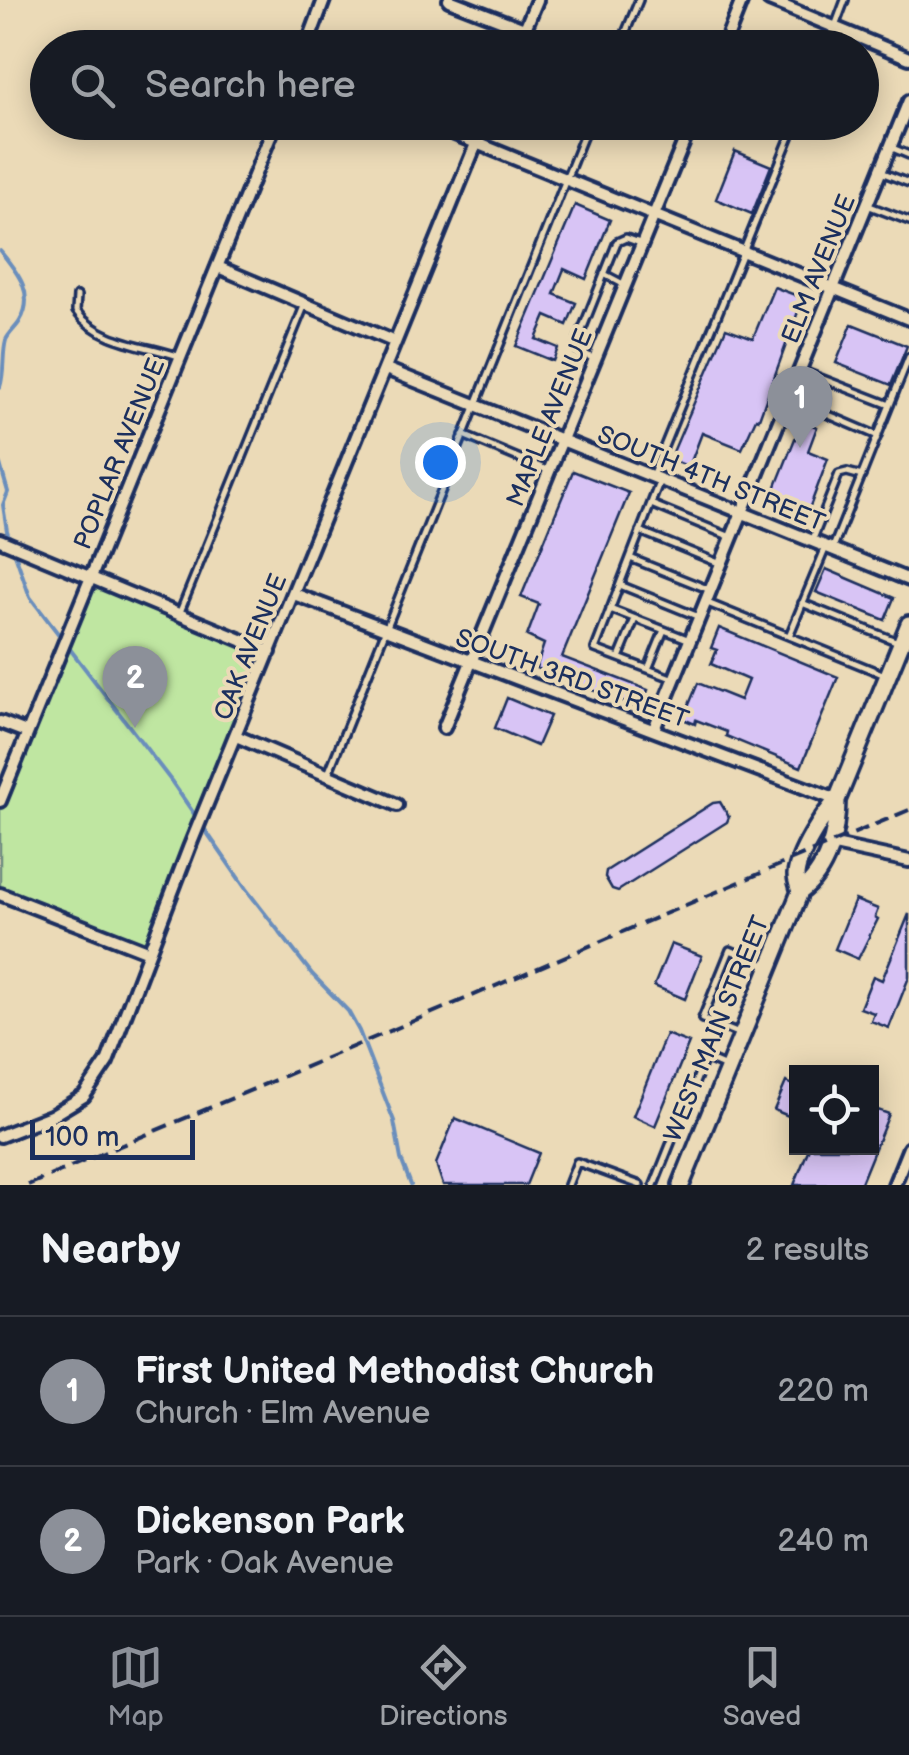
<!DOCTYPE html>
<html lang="en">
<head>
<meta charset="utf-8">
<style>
	body { margin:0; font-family:"Balsamiq Sans",sans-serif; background:#242831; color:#f1f3f6 }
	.controls { position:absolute; right:30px; bottom:30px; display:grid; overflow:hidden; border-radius:0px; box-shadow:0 5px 25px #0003 }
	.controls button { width:90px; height:90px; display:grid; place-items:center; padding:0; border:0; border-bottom:2px solid #363941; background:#171b24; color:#f1f3f6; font:50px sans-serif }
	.scale { position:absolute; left:30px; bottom:25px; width:165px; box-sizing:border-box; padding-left:10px; border:5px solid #1b2f5e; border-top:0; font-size:28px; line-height:35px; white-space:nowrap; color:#1b2f5e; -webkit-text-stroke:8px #ebdab7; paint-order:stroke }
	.you { position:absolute; left:440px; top:462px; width:35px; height:35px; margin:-25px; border:8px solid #fff; border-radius:50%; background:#1a73e8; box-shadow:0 0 0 15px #1a73e833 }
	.badge { display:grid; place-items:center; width:65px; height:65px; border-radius:50%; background:#8c9099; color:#fff; font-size:32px; font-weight:700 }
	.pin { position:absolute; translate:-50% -82px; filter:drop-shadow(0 2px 5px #0008) }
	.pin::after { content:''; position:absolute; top:52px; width:35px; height:30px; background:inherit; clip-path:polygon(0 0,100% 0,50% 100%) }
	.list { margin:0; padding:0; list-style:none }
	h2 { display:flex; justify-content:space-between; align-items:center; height:130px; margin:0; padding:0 40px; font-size:42px }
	h2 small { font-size:32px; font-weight:400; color:#9ea1a6 }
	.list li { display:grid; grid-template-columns:65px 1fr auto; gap:30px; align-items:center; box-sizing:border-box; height:150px; padding:0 40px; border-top:2px solid #363941 }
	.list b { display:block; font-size:38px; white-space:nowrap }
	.list p { margin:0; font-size:32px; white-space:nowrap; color:#9ea1a6 }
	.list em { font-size:32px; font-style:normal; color:#9ea1a6 }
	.icon { flex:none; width:55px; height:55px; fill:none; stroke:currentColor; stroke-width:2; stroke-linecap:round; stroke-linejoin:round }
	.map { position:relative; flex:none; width:909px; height:1185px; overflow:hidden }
	.search { position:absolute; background:#171b24; box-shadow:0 5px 25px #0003; left:30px; right:30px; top:30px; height:110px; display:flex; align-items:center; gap:25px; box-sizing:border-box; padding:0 35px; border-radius:55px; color:#9ea1a6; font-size:38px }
	.sheet { height:430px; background:#171b24 }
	nav { display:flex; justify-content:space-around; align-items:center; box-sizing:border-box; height:140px; border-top:2px solid #363941; background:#171b24; font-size:28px; color:#9ea1a6 }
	nav a { display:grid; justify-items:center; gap:5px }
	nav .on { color:#8c9099 }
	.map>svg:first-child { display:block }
	.green { fill:#bfe6a1; stroke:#6d8a80; stroke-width:2.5 }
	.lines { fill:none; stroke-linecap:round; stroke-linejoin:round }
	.stream { stroke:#6a8ebc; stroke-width:4 }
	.building { fill:#d8c4f5; stroke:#1b2f5e; stroke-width:2.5 }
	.service-casing { stroke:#1b2f5e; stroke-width:12 }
	.minor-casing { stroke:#1b2f5e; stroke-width:18 }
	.primary-casing { stroke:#1b2f5e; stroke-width:22 }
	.service { stroke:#ebdab7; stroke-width:5 }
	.minor { stroke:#ebdab7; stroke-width:10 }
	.primary { stroke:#ebdab7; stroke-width:15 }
	.rail { stroke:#1b2f5e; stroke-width:4; stroke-dasharray:15 8; stroke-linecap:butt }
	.labels { text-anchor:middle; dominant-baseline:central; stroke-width:8; stroke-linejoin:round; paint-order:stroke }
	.street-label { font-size:25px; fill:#1b2f5e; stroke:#ebdab7 }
</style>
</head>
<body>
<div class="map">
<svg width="909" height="1185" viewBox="0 0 909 1185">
	<rect width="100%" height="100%" fill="#ebdab7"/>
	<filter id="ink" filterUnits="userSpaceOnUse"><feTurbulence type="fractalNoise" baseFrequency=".01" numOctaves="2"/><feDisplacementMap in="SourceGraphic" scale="20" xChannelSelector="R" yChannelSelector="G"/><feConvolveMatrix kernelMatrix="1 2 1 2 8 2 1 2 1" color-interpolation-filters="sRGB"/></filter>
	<g filter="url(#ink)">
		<path class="green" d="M91 577 270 652 149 952 0 894V805Z"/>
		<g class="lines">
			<path class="stream" d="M0 251C17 272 36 294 20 321 17 327 9 333 6 340 2 354 5 371 0 387
				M0 464 8 492 3 505 7 531 30 597 172 782 246 889 312 974 348 1011 359 1031 394 1121 401 1159 411 1185"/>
		</g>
		<path class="building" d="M735 151 771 166 752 214 716 199Z
			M575 205 610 220 586 279 564 269 554 294 576 303 567 325 546 316 536 339 558 348 553 361 516 346Z
			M774 287 803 298 759 419 756 418 742 449 702 433 689 467 670 459 726 328 753 338Z
			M852 324 907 346 891 385 836 363Z
			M802 421 817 427 808 451 828 459 806 517 770 501Z
			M573 471 629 493 562 657 648 690 641 709 536 668 544 644 527 636 539 604 521 597Z
			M826 569 894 598 885 620 816 592Z
			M719 628 838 677 801 767 726 736 727 732 696 720 695 724 683 719 698 683 740 700 748 680 711 664 717 650 711 648Z
			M507 698 550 716 537 746 495 728Z
			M720 802 729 817 727 822 618 891 612 889 605 877 606 871 713 803Z
			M855 900 878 909 875 917 878 919 858 959 835 949Z
			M909 914V977L889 1028 871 1021 874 1013 860 1008 873 976 882 980Z
			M671 944 702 956 685 999 654 986Z
			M666 1034 689 1043 655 1126 633 1116Z
			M786 1082 796 1086V1103L791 1117 774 1110Z
			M872 1108 889 1114 860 1185H794L809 1148H872Z
			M455 1118 539 1153 526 1185H443L436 1164Z"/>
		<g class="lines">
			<g class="service-casing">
				<path id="service" d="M619 48 639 0
					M827 48 845 0
					M890 147 909 155
					M881 172 909 183
					M867 205 909 221
					M604 274 623 284
					M77 296 76 311C98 342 145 345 178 356
					M594 359 578 350V340L617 242 626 238 640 243
					M800 370 890 405
					M789 398 878 436
					M463 435 547 470
					M652 476 796 122
					M660 480 595 649 674 679
					M651 504 731 537
					M640 531 721 564
					M813 539 839 474 847 472 862 476
					M832 550 909 357
					M630 558 710 590
					M620 585 699 617
					M705 602 885 675
					M802 603 898 642
					M610 609 690 640
					M180 612 305 304
					M789 636 826 547
					M619 658 635 619
					M648 669 664 630
					M328 774 589 122
					M737 1033 702 1019 730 950 768 966
					M568 1185 577 1162 640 1185
					M654 1185 705 1058 726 1067"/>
			</g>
			<g class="minor-casing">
				<path id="minor" d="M449 0 524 29
					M769 0 909 58
					M306 48 324 0
					M517 48 537 0
					M723 48 742 0
					M425 122 909 319
					M218 267 395 342
					M386 369 909 580
					M0 540 270 652
					M294 594 837 800
					M0 722 26 732
					M444 728 692 122
					M654 729 909 101
					M236 736 397 805
					M0 801 276 122
					M830 844 909 861
					M0 894 149 952
					M0 1136 51 1116 84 1096 107 1062 189 848 485 122
					M894 1185 909 1148"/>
			</g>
			<g class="primary-casing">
				<path id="primary" d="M800 892C799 887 796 881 796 875 798 854 823 815 837 800L909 624
					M681 1185 800 892C827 872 837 834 837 800"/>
			</g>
			<use href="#service" class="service"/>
			<use href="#minor" class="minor"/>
			<use href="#primary" class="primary"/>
			<path class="rail" d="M28 1185 909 810"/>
		</g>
	</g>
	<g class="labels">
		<g class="street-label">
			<text transform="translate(819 269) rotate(-68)">ELM AVENUE</text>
			<text transform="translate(550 418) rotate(-68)">MAPLE AVENUE</text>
			<text transform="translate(120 454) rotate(-68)">POPLAR AVENUE</text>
			<text transform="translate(711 479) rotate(22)">SOUTH 4TH STREET</text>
			<text transform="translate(251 647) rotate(-68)">OAK AVENUE</text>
			<text transform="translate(572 679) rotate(20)">SOUTH 3RD STREET</text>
			<text transform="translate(717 1029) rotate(-68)">WEST MAIN STREET</text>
		</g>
	</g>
</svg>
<div class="controls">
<button><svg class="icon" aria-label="locate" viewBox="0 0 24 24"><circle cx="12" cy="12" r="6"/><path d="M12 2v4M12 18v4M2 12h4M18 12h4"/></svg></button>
</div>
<div class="scale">100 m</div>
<div class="you"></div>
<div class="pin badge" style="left:800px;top:448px">1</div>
<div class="pin badge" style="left:135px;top:728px">2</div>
<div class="search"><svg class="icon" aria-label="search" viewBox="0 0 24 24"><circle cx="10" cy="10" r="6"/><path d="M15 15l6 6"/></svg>Search here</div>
</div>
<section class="sheet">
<h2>Nearby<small>2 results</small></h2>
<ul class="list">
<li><span class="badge">1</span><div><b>First United Methodist Church</b><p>Church · Elm Avenue</p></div><em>220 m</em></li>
<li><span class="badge">2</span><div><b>Dickenson Park</b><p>Park · Oak Avenue</p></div><em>240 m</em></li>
</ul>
</section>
<nav>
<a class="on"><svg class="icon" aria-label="map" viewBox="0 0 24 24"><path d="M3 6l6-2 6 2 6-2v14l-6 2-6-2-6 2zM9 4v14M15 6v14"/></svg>Map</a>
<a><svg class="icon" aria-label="directions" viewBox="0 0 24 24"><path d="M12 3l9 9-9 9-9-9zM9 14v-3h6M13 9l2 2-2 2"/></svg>Directions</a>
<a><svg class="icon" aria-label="saved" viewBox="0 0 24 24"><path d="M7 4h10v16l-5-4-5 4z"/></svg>Saved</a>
</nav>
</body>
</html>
